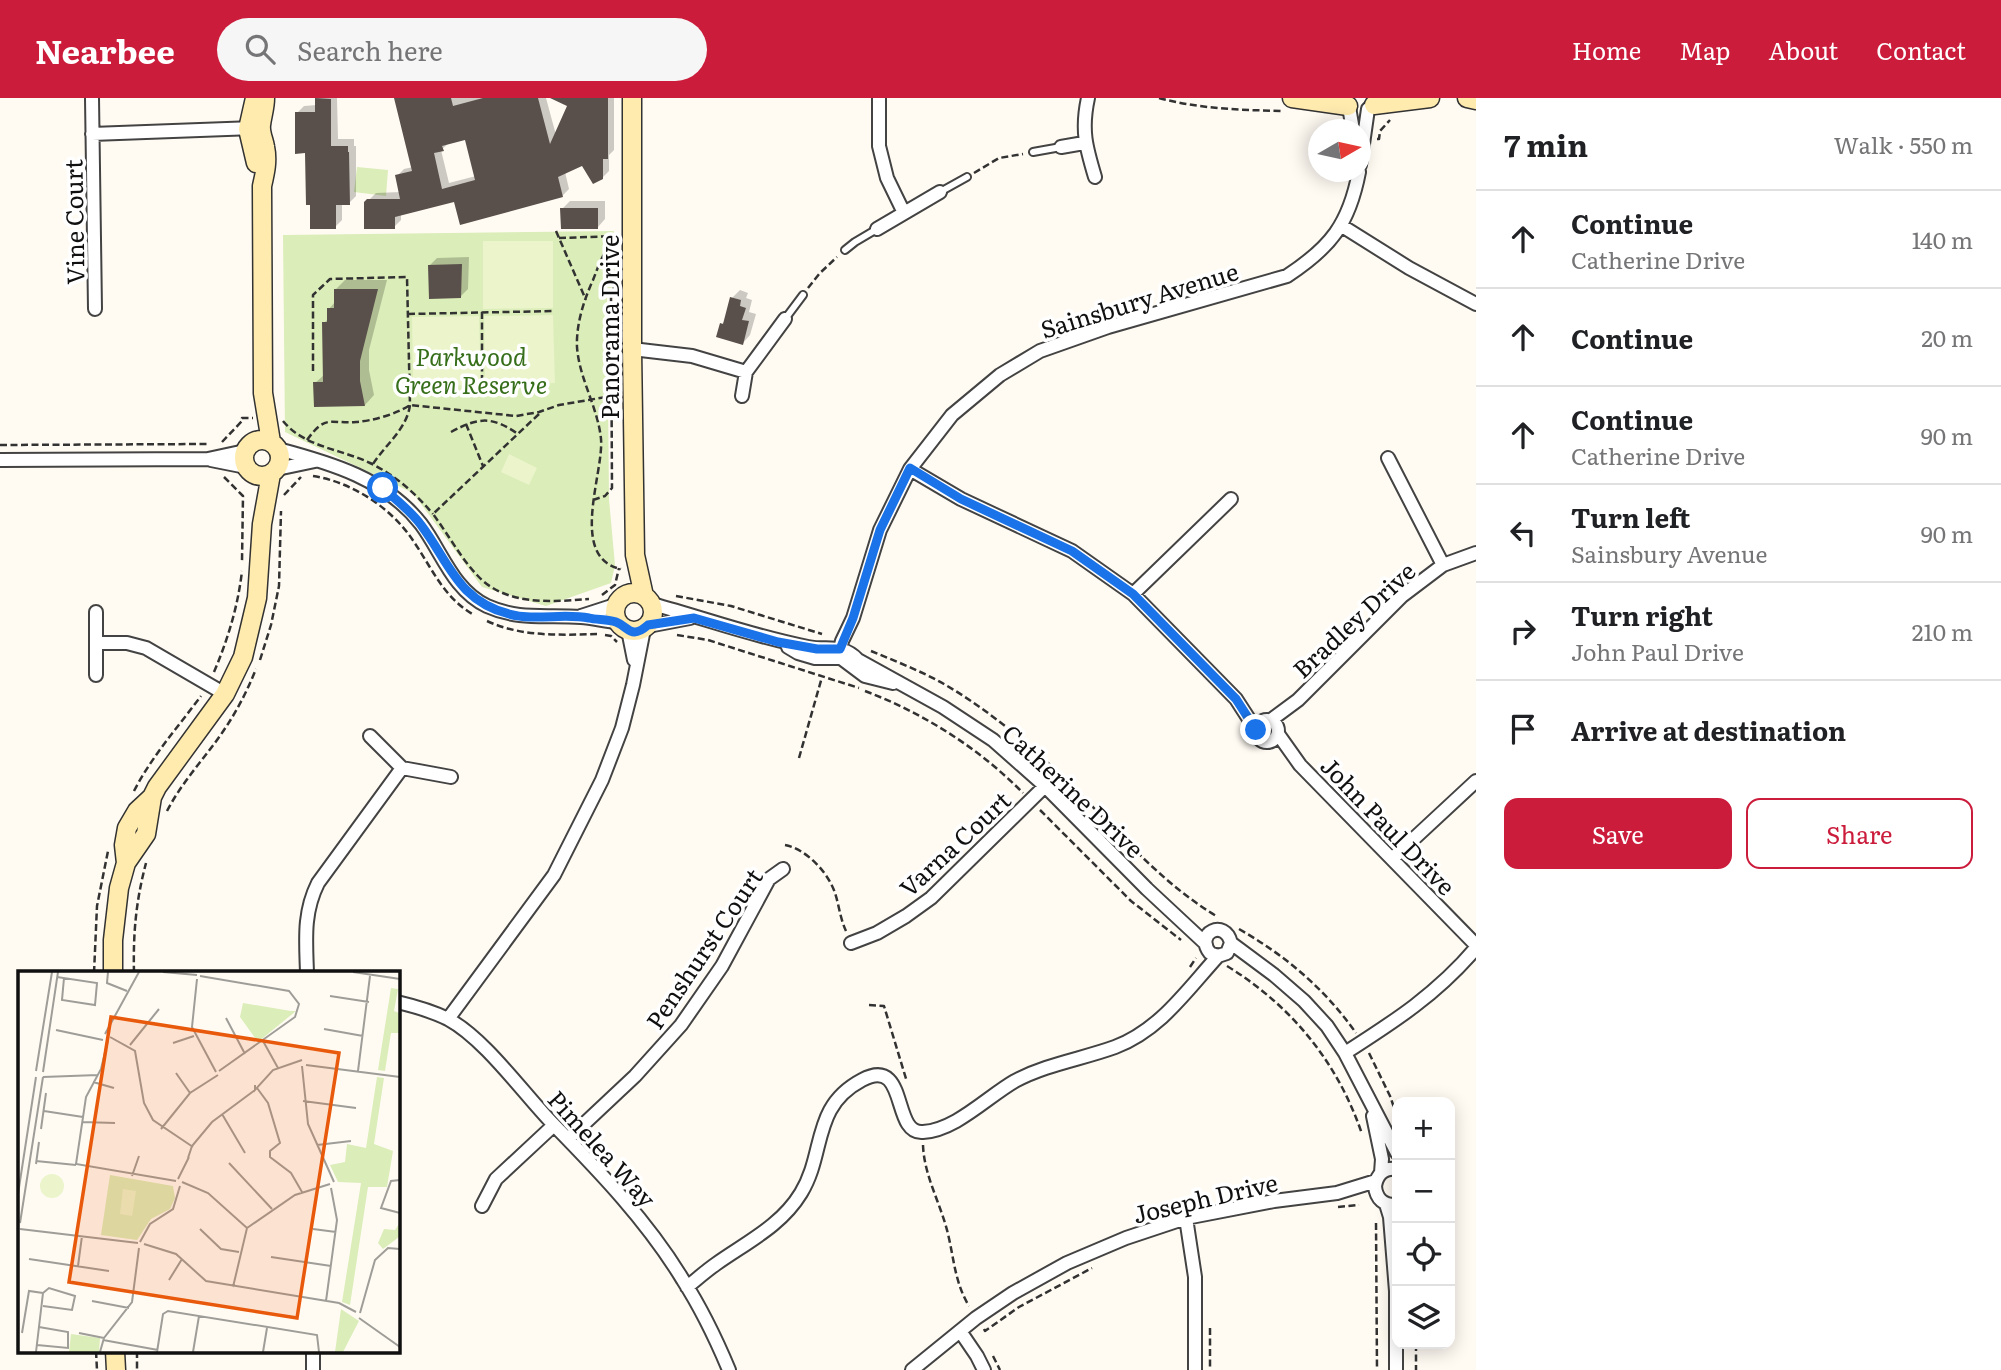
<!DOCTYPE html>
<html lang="en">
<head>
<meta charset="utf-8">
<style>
	body { margin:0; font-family:Literata,serif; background:#f6f6f6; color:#202124 }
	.controls { position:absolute; right:21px; bottom:21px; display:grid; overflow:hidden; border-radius:14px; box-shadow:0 4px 18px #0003 }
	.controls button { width:63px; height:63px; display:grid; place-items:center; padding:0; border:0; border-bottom:2px solid #e0e0e0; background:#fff; color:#202124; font:35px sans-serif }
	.compass { position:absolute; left:1308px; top:21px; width:63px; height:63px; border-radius:50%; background:#fff; box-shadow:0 4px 18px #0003; rotate:81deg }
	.stop { position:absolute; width:21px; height:21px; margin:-16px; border:5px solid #1a73e8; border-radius:50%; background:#fff }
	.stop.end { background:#1a73e8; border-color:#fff; box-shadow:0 2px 7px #0008 }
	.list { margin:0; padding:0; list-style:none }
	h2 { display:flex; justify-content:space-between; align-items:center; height:91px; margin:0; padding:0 28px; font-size:30px }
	h2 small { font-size:23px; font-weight:400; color:#757577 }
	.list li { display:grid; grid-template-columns:46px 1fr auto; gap:21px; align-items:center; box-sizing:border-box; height:98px; padding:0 28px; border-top:2px solid #e0e0e0 }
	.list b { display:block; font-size:26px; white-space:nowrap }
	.list p { margin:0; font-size:23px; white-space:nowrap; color:#757577 }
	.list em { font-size:23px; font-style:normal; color:#757577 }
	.actions { display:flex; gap:14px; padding:21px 28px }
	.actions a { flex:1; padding:16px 0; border:2px solid #cb1c3c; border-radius:14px; text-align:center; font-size:24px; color:#cb1c3c }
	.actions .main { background:#cb1c3c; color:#fff }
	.icon { flex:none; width:38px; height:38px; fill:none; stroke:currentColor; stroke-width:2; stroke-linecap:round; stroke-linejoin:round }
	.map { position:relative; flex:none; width:1476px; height:1272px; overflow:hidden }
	header { display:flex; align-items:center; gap:42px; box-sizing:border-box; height:98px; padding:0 35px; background:#cb1c3c; color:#fff }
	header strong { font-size:33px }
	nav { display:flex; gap:38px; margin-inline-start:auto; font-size:24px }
	.search { width:490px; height:63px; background:#f6f6f6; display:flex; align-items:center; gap:18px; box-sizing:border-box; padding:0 24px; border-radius:38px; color:#757577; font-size:26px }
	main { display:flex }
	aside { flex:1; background:#fff }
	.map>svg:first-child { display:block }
	.green { fill:#dbedb8 }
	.pitch { fill:#ebf4cb }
	.shadow { fill:#0003; fill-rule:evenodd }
	.building { fill:#594f4b; fill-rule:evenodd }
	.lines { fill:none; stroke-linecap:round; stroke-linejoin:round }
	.lane-casing { stroke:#434343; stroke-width:10 }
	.street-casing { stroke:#434343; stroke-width:16 }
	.secondary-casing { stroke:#323232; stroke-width:21 }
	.path { stroke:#323232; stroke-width:2.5; stroke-dasharray:7 3.5; stroke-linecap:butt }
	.lane { stroke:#fff; stroke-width:6 }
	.street { stroke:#fff; stroke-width:12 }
	.secondary { stroke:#ffebae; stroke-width:18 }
	.route { stroke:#1a73e8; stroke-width:9 }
	.labels { text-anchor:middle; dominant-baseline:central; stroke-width:7; stroke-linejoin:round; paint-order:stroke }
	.street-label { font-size:24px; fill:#101010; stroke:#fff }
	.park-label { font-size:24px; font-style:italic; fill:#366e1a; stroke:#fff }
	.inset-road { fill:none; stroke:#9f9d98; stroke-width:2 }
	.view { fill:#e8590c; fill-opacity:0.15; stroke:#e8590c; stroke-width:3.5 }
	.inset-edge { fill:none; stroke:#101010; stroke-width:3.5 }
</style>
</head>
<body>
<header>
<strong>Nearbee</strong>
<div class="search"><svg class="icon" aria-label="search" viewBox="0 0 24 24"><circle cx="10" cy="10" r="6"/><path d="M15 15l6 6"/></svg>Search here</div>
<nav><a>Home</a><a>Map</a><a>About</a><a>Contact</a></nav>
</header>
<main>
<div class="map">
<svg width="1476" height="1272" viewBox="0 0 1476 1272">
	<rect width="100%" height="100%" fill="#fffbf3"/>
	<path class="green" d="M357 69 388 72 386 98 354 94Z
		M614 133 616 177 612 182V189L607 194 609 401 615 467 611 485 546 508 482 489 413 395 285 334 283 137Z"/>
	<path class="pitch" d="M483 143H553V210L483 211Z
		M553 217 555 285 485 286 484 218Z
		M479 218 481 287 413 288 412 219Z
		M509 356 537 370 529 387 501 374Z"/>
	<path class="shadow" d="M317 0H337L338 41H354V48H356V98L349 105H342V122L335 129 307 54 297 15 304 8 317 7Z
		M396 0H546L556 37 570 7 556 0H614V52L609 57V73L602 80 583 65 565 74 569 91 562 98 456 102 401 116V122L394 129 366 105 376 95 401 94 397 78 404 71 413 69ZM466 40 476 78 449 85 441 52 449 45Z
		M570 103H605V121L598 129 562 111Z
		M469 159 468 191 460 199 430 167 437 160Z
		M345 182H387L369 252V272L374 297 365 307 315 285 325 276 324 225 329 220V211L335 204V192Z
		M740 192 748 195 746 200 752 202 749 214 756 216 750 237 743 245 722 226 725 223 732 200Z"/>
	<path class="building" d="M315 0 331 1V48H348V54H349L350 107H336V131H310V107H306L305 55 295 56V14H315Z
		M394 0H451L453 8 483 0H538L550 46 567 8 550 0H608V61H603V81L593 86 582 68 558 79 563 99 460 127 454 104 395 119V131H364V104L367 101H400L395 77 412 73ZM465 42 475 82 442 91 434 55 444 53 442 48Z
		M560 110H598V131H561Z
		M462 166 461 200 429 201 428 167Z
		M334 191H378L360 263V283L365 308 314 309 313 284H323L322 224H327V210H334Z
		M730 199 741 202 740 208 746 210 742 222 749 223 743 247 716 239 720 225 723 226Z"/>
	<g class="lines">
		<g class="lane-casing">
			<path id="lane" d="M1033 54 1061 49
				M940 94 967 79
				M845 152 855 144 877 131
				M785 221 803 197"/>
		</g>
		<g class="street-casing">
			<path id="street" d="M92 0 95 211
				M879 0V48L887 80 904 115
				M1088 0C1081 32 1086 49 1095 79
				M1349 9 1353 32
				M92 36 254 30
				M1061 49 1084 45
				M1360 67 1368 11
				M1342 128 1409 170 1476 206
				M877 131 940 94
				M632 251 692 258 746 274
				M742 298 746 274 785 221
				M278 351C331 365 386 381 421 426 442 454 453 492 487 508 520 523 547 516 581 519 593 520 606 523 618 524
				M1388 360 1443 467
				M0 362 208 361 245 353
				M211 362 246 369
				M277 371 315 363
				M910 371 961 401 1072 453 1133 496 1236 601 1256 632
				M1133 496 1231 401
				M652 506C704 520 755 539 808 549 828 553 842 545 858 562L943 609 993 642 1045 688 1147 791 1205 845
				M581 518 618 506
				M648 528 690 520
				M628 532 634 562
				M96 545H127L146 550 225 596
				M788 549 798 555 815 560H841L865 578 893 585
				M841 560 840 551 842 543 853 520 880 432 910 371 952 317 1000 277 1040 253 1108 229 1287 178C1331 149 1349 126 1359 74
				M96 577V514
				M1256 633a11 11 0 1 1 22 0a11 11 0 1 1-22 0Z
				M1271 622 1298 602 1402 498 1443 467 1476 455
				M1278 636 1300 667 1476 847
				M370 638 402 670 451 679
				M1392 761 1476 683
				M851 845 877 835 906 818 931 800 1045 688
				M1231 845 1227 855 1218 858 1210 855C1194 835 1225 820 1231 845L1274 877 1304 903 1327 928 1345 955 1397 1055
				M307 875C306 842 303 815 318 785L402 670
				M397 904C414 908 432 913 448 921 485 941 523 995 553 1026 600 1074 648 1124 683 1182 701 1210 716 1241 729 1272
				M448 921 554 777 602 682 622 630 633 587 644 531
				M1345 955C1395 923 1437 896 1476 850
				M1373 1018 1382 1061 1381 1075
				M569 1040 635 978 681 927 722 868 769 781 783 771
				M1397 1071C1385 1069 1377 1076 1375 1088 1376 1101 1384 1108 1397 1107
				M1386 1106 1390 1119 1396 1193V1272
				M482 1108 496 1081 554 1027
				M1186 1120 1195 1179V1272
				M687 1189C697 1181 706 1173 716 1166 747 1144 781 1128 801 1095 826 1054 811 1009 862 982 909 957 891 1037 923 1034 956 1032 987 999 1015 983 1047 966 1082 961 1115 949 1160 932 1187 892 1218 858
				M960 1233 977 1258 984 1272
				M313 1253V1272
				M912 1272 976 1220 1013 1195 1067 1165 1126 1140 1186 1120 1274 1103 1337 1095 1376 1083"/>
		</g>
		<g class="secondary-casing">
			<path id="secondary" d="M255 0 248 31 256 65
				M265 0C265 10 262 18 261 27 260 35 264 42 265 49 268 63 265 75 262 88L263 295 271 344
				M632 0V251L635 457 644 498
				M1292 0 1348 8
				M1467 0 1476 2
				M1374 7 1430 0
				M244 360a18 18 0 1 1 36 0a18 18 0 1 1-36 0Z
				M615 514a19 19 0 1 1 38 0a19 19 0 1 1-38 0Z
				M126 765 146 736 152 699 157 689 225 596 243 559 257 500 262 426 271 376
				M113 875V842L119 790 126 765 124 747 127 730 137 713 152 699
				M115 1253 116 1272"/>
		</g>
		<path class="path" d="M1159 0C1200 11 1241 12 1283 13
			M1377 41H1379L1380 33 1390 22
			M974 75 999 60 1023 56
			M556 133 586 202
			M559 140 618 138
			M616 140C604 151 599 167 593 182 584 202 576 226 577 249 579 280 598 310 601 341 604 375 568 460 621 471
			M808 190 820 175 837 159
			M482 214V287
			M408 216 554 213
			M313 273V197L330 181 407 179 410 307C407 331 385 347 373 366
			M539 316 433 416C448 436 460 459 477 477 505 508 551 504 589 501
			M283 323C304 349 341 351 370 365 395 377 415 395 433 416
			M466 326 483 368
			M451 334C479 319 492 318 518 336
			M307 342C326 316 329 326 356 324 372 323 397 316 410 307L516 318 539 314 559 307 612 298
			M222 344 242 323V320H253
			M0 347 210 346
			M313 378C352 384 392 410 414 444 433 472 444 500 474 517
			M224 379 243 398 242 463
			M284 397 301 379
			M593 402 605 398 612 390 611 197 615 187
			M602 497 615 487 619 470
			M676 498 731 508 822 536
			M487 523C522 539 559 537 597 536
			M605 537 611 538 617 544
			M677 537 708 542 859 590
			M871 553C895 563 921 573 944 586 987 611 1025 643 1061 677 1112 726 1157 783 1218 819
			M260 562 271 527 279 488 281 413
			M214 574C228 541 238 508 242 473
			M865 593C923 615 979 650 1023 695
			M799 660 822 579
			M134 693C152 658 178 629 201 598
			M1040 712 1131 803 1181 842
			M167 713C183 682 207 658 226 629 238 611 248 591 256 571
			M785 747C806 751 828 774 835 795 839 807 840 820 846 833
			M1239 831C1286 858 1325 891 1356 935
			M1227 868C1292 908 1338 965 1362 1036
			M1190 869 1196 860
			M94 875 97 808 108 753
			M134 875C133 835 136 803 146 765
			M869 907 884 908 907 984
			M1369 955 1390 998 1397 1018
			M923 1047C924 1078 941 1106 948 1136 954 1161 955 1185 969 1208
			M1338 1109 1359 1107
			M1376 1125 1377 1272
			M1210 1230V1272
			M984 1231 985 1233 1019 1209 1092 1170
			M1416 1246V1272
			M96 1253 97 1272
			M137 1253V1272
			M993 1258 1000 1272"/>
		<use href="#lane" class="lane"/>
		<use href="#street" class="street"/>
		<use href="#secondary" class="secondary"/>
	</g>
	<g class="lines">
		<path class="route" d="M383 390C396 402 411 413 421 427 449 464 458 503 509 516 535 523 563 515 589 520 597 522 608 521 616 524 629 529 631 542 648 527L694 520 778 544 817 551H840L853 520 880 432 910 370 961 401 1072 453 1133 496 1236 601 1256 632"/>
	</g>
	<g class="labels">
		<g class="street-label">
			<text transform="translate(73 124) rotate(-91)">Vine Court</text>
			<text transform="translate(1139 201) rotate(-17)">Sainsbury Avenue</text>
			<text transform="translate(608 229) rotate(-90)">Panorama Drive</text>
			<text transform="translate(1353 521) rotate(-43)">Bradley Drive</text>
			<text transform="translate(1074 692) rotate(43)">Catherine Drive</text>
			<text transform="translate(1389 727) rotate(46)">John Paul Drive</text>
			<text transform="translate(954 745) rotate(-43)">Varna Court</text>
			<text transform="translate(703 850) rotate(-56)">Penshurst Court</text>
			<text transform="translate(603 1050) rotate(48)">Pimelea Way</text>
			<text transform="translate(1205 1099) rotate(-13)">Joseph Drive</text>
		</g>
		<g class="park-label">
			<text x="471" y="257">Parkwood<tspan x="471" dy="28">Green Reserve</tspan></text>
		</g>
	</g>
	<g transform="translate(18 873)">
		<rect width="382" height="382" fill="#fffbf3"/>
		<path d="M373 17 380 18 376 40 381 42V62H373L367 100 360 99ZM225 32 273 40H278L240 71 222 46ZM359 106 366 107 356 173 375 180 369 216H350L332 334 324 331 343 212 320 211 312 194 327 191 329 173 348 177ZM92 204 155 215 157 227 152 238 133 248 119 269 83 264ZM381 253V266L365 278 360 272 366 258 377 259ZM323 338 341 350 325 381H317ZM53 363 82 367 81 381H51Z" fill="#dbedb8"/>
		<path d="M22 215a12 12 0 1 1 24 0a12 12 0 1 1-24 0ZM105 218 118 220 114 245 102 243Z" fill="#ebf4cb"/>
		<path class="inset-road" d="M90 1 89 12 109 20M145 1 179 4M335 1 382 8M182 5 271 20 281 33 277 46 201 100M39 6 79 12 77 34 44 29 46 7M179 8 174 56 198 101M312 25 351 31M208 47 227 83M306 58 345 65M38 59 85 69M87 63 121 1M92 66 117 80 126 132 135 149 175 176M90 69 83 98 68 126 58 193 158 210M245 70 260 97M155 72 176 65M112 74 141 38M288 94 382 106M284 95 290 153 316 211M18 100 34 1M340 100 352 5M25 101 40 1M158 102 172 122M25 106 80 104M75 111 96 117M237 114V119L255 99 284 89M239 117 250 132 262 172 252 180V186L273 202 284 221M285 130 338 137M26 140 65 146M204 143 227 182M64 151 97 152M23 158 28 122M143 158 172 122 200 104M299 174 333 170M170 187 174 175 194 151 237 119M18 190 58 194M211 192 254 238M18 193 21 171M114 205 121 185M160 208 171 186M382 209 373 210 363 237 382 242M164 211 190 222 229 257M0 223 18 106M2 252 25 106M2 258 120 272M182 258 203 278 221 281M295 258 318 261M122 271 132 253 155 238 162 215M126 273 158 283 188 310 321 332 338 341M253 286 313 295M11 288 91 300M60 295 64 265M151 309 164 288M215 316 229 257 277 224 312 213M74 330 111 337M308 330 319 249 313 217M25 335 54 339 57 325 31 317 25 322M342 342 357 289 370 277 382 278M341 347 382 376M4 362 11 320 25 322M61 362 86 367M85 369 140 379M19 374 50 377V361L21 356M18 381 25 322M82 381 86 367 114 331 121 277M139 381 145 343 150 340 299 364 301 381M175 381 181 345M245 381 249 357"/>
		<path class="view" d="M93 46 321 82 279 347 51 311Z"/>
		<rect width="382" height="382" class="inset-edge"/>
	</g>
</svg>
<div class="controls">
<button>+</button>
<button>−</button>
<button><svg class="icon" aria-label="locate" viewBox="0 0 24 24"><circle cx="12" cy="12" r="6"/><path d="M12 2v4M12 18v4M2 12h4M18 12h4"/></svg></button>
<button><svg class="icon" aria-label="layers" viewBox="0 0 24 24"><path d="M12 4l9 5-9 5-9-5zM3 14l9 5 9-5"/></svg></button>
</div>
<svg class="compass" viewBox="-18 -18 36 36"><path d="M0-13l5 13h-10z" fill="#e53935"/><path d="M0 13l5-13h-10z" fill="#757577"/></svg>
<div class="stop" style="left:383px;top:390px"></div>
<div class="stop end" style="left:1256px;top:632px"></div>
</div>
<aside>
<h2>7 min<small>Walk · 550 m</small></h2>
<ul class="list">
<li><svg class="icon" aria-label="ahead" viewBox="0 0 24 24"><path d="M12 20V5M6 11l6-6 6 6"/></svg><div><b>Continue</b><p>Catherine Drive</p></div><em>140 m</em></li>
<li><svg class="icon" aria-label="ahead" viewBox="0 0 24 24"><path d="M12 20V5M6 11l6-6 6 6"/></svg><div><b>Continue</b></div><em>20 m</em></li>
<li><svg class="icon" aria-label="ahead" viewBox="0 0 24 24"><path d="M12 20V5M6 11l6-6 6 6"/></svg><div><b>Continue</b><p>Catherine Drive</p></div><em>90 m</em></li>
<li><svg class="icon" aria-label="left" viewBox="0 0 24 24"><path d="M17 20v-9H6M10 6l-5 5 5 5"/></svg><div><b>Turn left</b><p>Sainsbury Avenue</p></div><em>90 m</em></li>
<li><svg class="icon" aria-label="right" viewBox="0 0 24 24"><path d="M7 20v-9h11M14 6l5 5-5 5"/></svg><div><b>Turn right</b><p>John Paul Drive</p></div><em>210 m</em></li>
<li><svg class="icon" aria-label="arrive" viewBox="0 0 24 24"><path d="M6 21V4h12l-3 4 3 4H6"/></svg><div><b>Arrive at destination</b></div></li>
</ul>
<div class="actions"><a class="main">Save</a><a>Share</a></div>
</aside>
</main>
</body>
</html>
